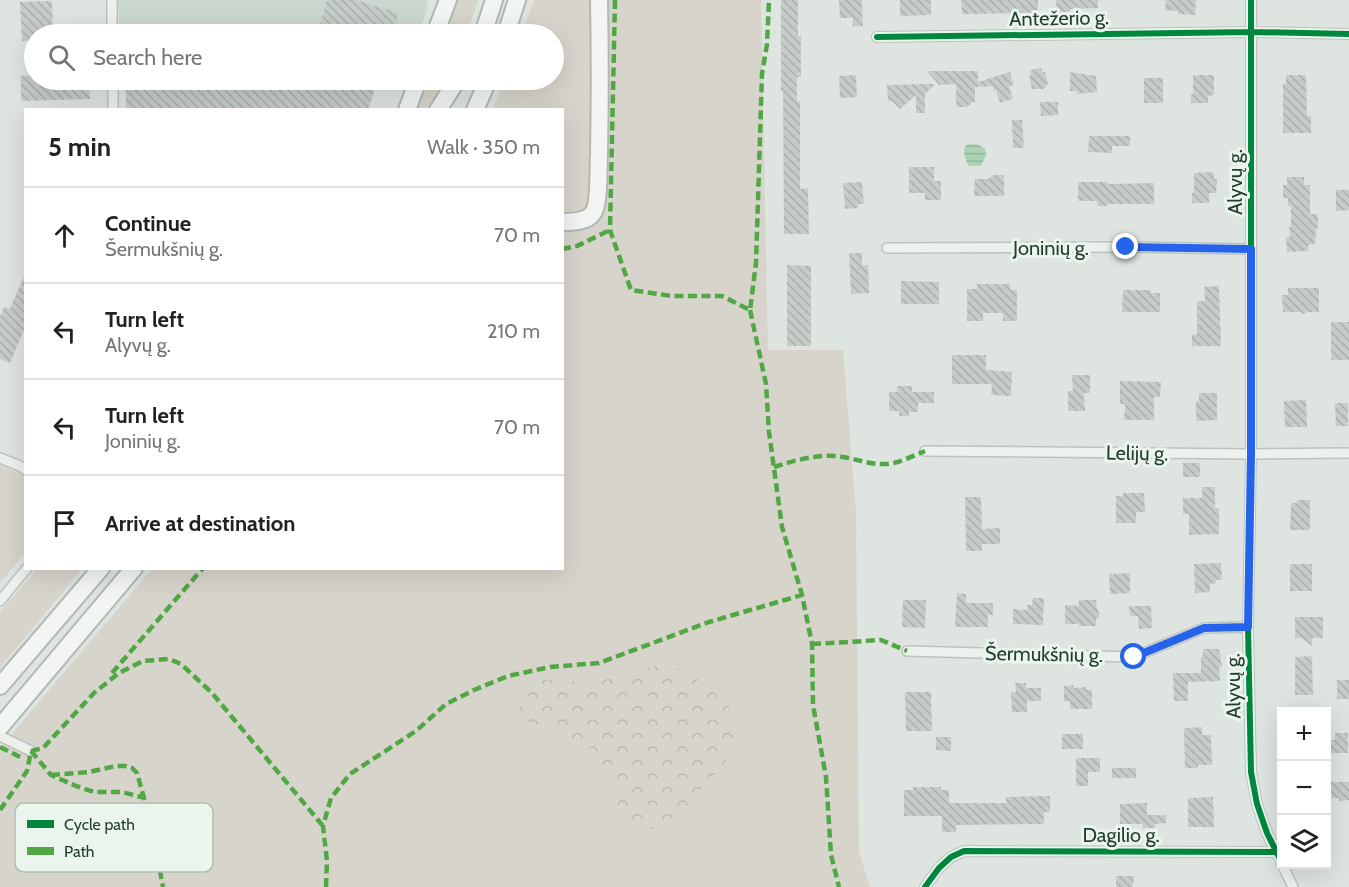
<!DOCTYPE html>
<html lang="en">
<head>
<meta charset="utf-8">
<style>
	body { margin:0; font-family:Cabin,sans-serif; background:#f2f2f2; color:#222 }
	.controls { position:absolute; right:18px; bottom:18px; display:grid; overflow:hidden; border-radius:0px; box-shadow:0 6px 24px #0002 }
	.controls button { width:54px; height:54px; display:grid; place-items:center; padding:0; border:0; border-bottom:2px solid #e0e0e0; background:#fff; color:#222; font:30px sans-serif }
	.stop { position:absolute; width:18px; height:18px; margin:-14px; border:4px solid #2563eb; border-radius:50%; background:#fff }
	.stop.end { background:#2563eb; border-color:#fff; box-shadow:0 2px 6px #0008 }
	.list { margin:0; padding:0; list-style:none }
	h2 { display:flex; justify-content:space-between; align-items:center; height:78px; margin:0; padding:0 24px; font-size:26px }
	h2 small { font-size:20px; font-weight:400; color:#767676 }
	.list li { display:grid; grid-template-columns:39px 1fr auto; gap:18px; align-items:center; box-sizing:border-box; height:96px; padding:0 24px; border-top:2px solid #e0e0e0 }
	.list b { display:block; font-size:22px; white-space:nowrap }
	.list p { margin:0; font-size:20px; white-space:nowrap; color:#767676 }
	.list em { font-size:20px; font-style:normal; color:#767676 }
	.icon { flex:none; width:33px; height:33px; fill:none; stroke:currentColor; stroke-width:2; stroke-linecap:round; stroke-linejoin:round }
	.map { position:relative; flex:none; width:1349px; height:887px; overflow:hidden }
	.search { position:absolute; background:#fff; box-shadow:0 6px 24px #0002; left:24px; top:24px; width:540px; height:66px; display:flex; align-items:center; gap:15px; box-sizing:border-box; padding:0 21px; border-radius:33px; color:#767676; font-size:22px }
	.panel { position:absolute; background:#fff; box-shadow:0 6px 24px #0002; left:24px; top:108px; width:540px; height:462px; border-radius:0px }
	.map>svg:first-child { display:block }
	.built { fill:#cbd8cf }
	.green { fill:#d7d4cc; fill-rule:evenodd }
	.forest { fill:url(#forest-crowns) }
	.water { fill:url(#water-rules) }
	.building { fill:url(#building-back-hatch) }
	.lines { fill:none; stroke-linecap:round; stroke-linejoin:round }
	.street-casing { stroke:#bcc2be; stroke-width:12 }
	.highway-casing { stroke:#b0b9b3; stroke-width:20 }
	.street { stroke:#edf1ee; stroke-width:9 }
	.highway { stroke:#f2f5f4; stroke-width:16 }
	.quiet { stroke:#50a743; stroke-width:4.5; stroke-dasharray:9 4.5; stroke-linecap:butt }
	.cycleway-casing { stroke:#ebf5ee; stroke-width:10 }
	.cycleway { stroke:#00873e; stroke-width:6 }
	.route { stroke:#2563eb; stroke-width:8 }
	.labels { text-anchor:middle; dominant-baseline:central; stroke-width:6; stroke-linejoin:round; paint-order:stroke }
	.street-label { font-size:20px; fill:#243f2e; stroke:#ebf5ee }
	.key { fill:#ebf5ee; stroke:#afbeb4; stroke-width:1.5 }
	.key-label { font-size:16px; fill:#243f2e }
</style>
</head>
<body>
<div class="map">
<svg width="1349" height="887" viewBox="0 0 1349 887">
	<defs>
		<pattern id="forest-crowns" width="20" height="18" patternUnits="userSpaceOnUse" patternTransform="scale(1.5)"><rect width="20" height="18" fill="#d7d4cc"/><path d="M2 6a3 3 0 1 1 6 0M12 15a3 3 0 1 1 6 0" fill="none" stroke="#b8b7b0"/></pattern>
		<pattern id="water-rules" width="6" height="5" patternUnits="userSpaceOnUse" patternTransform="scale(1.5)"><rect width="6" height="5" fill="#aad2b3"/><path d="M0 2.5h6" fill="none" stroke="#92b59a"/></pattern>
		<pattern id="building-back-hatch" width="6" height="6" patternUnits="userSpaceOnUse" patternTransform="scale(1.5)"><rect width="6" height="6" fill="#c6ccc8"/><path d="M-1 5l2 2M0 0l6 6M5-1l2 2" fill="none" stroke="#aab0ac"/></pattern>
	</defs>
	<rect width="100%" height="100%" fill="#dee4e0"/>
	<path class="built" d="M118 0H426L428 7 418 34H119Z"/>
	<path class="green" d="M455 0H478L467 34H443Z
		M534 0H761L768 350H843L856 512 859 852 870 887H0V748L152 569 562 568V110L493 109 504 80H554V34H522ZM661 665 686 670 624 820 598 753 559 733 518 718 542 680 565 679 590 685 622 674Z
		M426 80H449L427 109 416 110Z
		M0 465 25 476V553L0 583Z
		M37 569H82L0 668V612Z"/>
	<path class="forest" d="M661 665 686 670 729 705 735 729 727 760 671 825 648 829 624 820 598 753 559 733 518 718 520 697 528 685 542 680 565 679 590 685 622 674Z"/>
	<path class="water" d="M974 144 979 145 985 149 986 155 981 166H969C965 159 962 152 966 145Z"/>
	<path class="building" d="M327 0H356L399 13 392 34H317Z
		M781 0H798V36H801V77H797V101H800V189L808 188 809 234H784L783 91H781Z
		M839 0H862L863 26H853V18H840Z
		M900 0H931V15L900 16Z
		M961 0H1038V13L962 14Z
		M1056 0H1098V8L1070 9 1071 12 1057 13Z
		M1166 0H1196L1195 15 1178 14V11L1165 10Z
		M52 1 53 34H34V41H22L20 2Z
		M1041 68 1042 72H1045L1048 83 1044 89H1032L1029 76H1031L1030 70Z
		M927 71H978V82L1010 72 1014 85 1009 86 1013 99 1000 103 996 90 994 91 993 86 975 87V102H972L967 107H956V84L939 85Z
		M1070 72 1096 76 1097 92 1076 94 1077 91H1070Z
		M34 75V80H89L90 99 21 101V76Z
		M856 75 857 97 840 98 839 76Z
		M1193 75H1214V95L1208 96V103H1191V94H1193Z
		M1286 75H1306L1307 115 1311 116V133H1283V84H1286Z
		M1144 78H1163V103H1144Z
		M126 80H378L368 110H126Z
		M927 84H935L925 94V113H916V95L900 109 892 101H888L887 85Z
		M1040 102H1058V115L1041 116Z
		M1012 120H1022L1024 148H1013Z
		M1089 136H1130V146H1112V153L1088 152Z
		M909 167H934V181H941V200H925V193H909Z
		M1214 172V179H1217L1216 193H1209V203H1192V193H1194V173Z
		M994 175H1004V196H974L975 179H988Z
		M1287 177H1304V185H1310V214H1318V228L1316 229 1315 244 1308 245V251L1287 252 1286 237H1290L1289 227H1291V206H1288V198H1283V185H1287Z
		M862 182 864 204H858V208L845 209 843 183Z
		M1078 182H1108V184L1154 183V204H1108L1107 206H1098L1097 201H1078Z
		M1336 190H1349V210L1336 211Z
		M849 253H862V265H868L869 293 851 294Z
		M787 265 811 266V346H787Z
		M26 272V325L10 363 0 359V317L4 307 10 309Z
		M901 281 939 282V304H901Z
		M977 284H1010V290H1017V321H1003V313H983V321H967V289H977Z
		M1219 286 1221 346H1192V334L1197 335V301H1205L1204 287Z
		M1288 288H1319V312H1308L1304 314 1300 312H1283L1282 295H1288Z
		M1123 290H1151V293H1160V312H1122Z
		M1331 322H1349V360H1331Z
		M952 355H986V370L1012 372 1011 396 991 395 992 384H952Z
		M1072 375H1090V393H1084L1085 411H1068V391H1073Z
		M1120 381 1161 382 1160 397H1154V420H1124L1125 404H1120Z
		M897 386H912V392H934V403H918V412H909V416H899V411H889V392H897Z
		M1199 393H1217V420L1196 421V401H1199Z
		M1306 400 1307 427H1285L1284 401Z
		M1335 403H1348V426H1336Z
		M1183 463H1200V477H1183Z
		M1202 487H1215V508H1219V534L1189 535V514H1183V498H1202Z
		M1123 493H1144L1145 512H1136V523H1116V496H1123Z
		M965 497H981L982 529 1000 528V544H982V551H966Z
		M1297 500H1310V530H1290L1291 503H1297Z
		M1221 563 1222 580H1216V583L1210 584V592L1195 593 1194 564Z
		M1290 564H1312V591H1290Z
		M1130 573V593L1110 594 1109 574Z
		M957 593 966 594V603H993V615H988V627H955Z
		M1033 598H1044L1043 625 1013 624V609L1027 610V605H1032Z
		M903 600H926L925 628 902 627Z
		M1079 600H1096L1097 609 1099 612V617L1096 619V626H1079V624H1065V605L1079 606Z
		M1129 606H1151L1152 628 1139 629 1138 616H1130Z
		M1295 617H1323V638H1312V646L1302 638H1295Z
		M1203 649H1219L1222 667H1219L1220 681 1188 682V701H1174L1173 673H1201V657H1203Z
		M1312 656 1313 695H1295V657Z
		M1337 680H1349V699H1337Z
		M1015 683H1026V688H1041V701H1027V712H1012L1011 692H1016Z
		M1073 685 1074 688 1086 687V690H1092V709H1070V701H1064V686Z
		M905 692H931L932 731H906Z
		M1202 727V735H1211L1212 765H1198V768H1185L1184 728Z
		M1335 733H1348V753H1326V740H1335Z
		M1062 734H1083V749H1062Z
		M936 737H951V751L936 750Z
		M1076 758H1100V772H1088V786H1076Z
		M1112 768H1136V778H1112Z
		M1331 782H1349V800L1339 801V798H1331Z
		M913 787H941V790H949V803H1006V797L1050 796V812H1044V824L956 825V832H942V816H904V790H913Z
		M1213 797 1214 827H1188V798Z
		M1147 803V815H1166V823L1155 824V828H1143V824H1120V804Z
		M1116 876H1134L1133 887H1116Z"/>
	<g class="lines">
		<g class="street-casing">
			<path id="street" d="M112 0V34
				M1251 0V454L1248 627 1251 772 1257 804 1267 833 1282 863
				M877 37 1252 32 1349 34
				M113 80V110
				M887 248 1126 247 1251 249
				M925 451 1251 454 1349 453
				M0 458 20 466 26 470
				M0 601 27 568
				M907 651 1134 657 1204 628 1248 627
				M0 736 31 751
				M1282 864 1293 887
				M925 887 939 868 951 857 964 851 1277 852"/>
		</g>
		<g class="highway-casing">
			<path id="highway" d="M435 34 448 0
				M483 34 494 0
				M506 34 517 0
				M407 110 418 80
				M438 110 457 80
				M475 110 488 80
				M562 222C572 222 587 222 593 213 600 204 598 166 599 153 600 102 600 51 599 0
				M0 686 101 568
				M0 727 134 568"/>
		</g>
		<use href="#street" class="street"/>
		<use href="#highway" class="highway"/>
		<path class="quiet" d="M615 0 610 230 631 290 672 296H722L750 310 756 263 762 74 767 44 769 0
			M562 249 577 246 610 230
			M750 310 766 384 769 432 782 527 802 595 812 644 813 705 826 777 831 855 839 887
			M774 467C796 460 820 453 843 457 857 459 870 465 885 464 898 464 912 456 925 451
			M812 644 881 640 907 651
			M112 673 203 568
			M0 747 22 758
			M31 751 43 748 94 693 119 673 143 661 169 659 181 664 212 693 323 826
			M31 751 51 775 76 786 94 792H122L145 798
			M51 775 89 772 116 766H125L132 768 137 773 151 823 163 887
			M0 810 27 771 31 751
			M326 887 327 861 323 826 331 798 350 774 416 731 446 704 474 690 508 676 550 667 599 663 709 622 802 595"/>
		<g class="cycleway-casing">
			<path id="cycleway" d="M1251 0V454L1248 627 1251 772 1257 804 1267 833 1282 863
				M877 37 1252 32 1349 34
				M925 887 939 868 951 857 964 851 1277 852"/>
		</g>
		<use href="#cycleway" class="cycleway"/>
	</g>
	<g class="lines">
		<path class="route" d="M1126 247 1251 249V454L1248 627 1204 628 1134 657"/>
	</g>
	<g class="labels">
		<g class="street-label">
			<text transform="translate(1059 18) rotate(-1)">Antežerio g.</text>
			<text transform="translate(1235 182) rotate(-90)">Alyvų g.</text>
			<text x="1051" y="248">Joninių g.</text>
			<text transform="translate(1137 453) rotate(1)">Lelijų g.</text>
			<text transform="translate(1044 654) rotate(1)">Šermukšnių g.</text>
			<text transform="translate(1233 686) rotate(-91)">Alyvų g.</text>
			<text x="1121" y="835">Dagilio g.</text>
		</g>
	</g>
	<rect x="15" y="803" width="198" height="69" rx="9" class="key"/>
	<rect x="27" y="820" width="27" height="8" fill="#00873e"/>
	<rect x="27" y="847" width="27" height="8" fill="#50a743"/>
	<g class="key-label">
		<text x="64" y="830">Cycle path</text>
		<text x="64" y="857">Path</text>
	</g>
</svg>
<div class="controls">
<button>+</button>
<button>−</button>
<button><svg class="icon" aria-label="layers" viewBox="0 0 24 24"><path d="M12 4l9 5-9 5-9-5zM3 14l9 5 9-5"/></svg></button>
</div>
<div class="stop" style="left:1134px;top:657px"></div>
<div class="stop end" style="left:1126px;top:247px"></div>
<div class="search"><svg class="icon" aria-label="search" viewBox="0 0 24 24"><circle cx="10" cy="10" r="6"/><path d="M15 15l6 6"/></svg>Search here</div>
<section class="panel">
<h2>5 min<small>Walk · 350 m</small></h2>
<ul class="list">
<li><svg class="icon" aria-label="ahead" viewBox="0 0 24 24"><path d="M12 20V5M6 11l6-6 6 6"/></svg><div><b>Continue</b><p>Šermukšnių g.</p></div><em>70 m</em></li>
<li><svg class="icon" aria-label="left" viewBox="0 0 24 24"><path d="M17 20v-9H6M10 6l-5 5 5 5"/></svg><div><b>Turn left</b><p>Alyvų g.</p></div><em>210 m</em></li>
<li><svg class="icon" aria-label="left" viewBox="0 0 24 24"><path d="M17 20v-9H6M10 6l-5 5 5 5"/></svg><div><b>Turn left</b><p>Joninių g.</p></div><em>70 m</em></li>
<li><svg class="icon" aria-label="arrive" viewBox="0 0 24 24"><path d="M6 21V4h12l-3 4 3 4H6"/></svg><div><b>Arrive at destination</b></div></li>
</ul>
</section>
</div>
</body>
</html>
